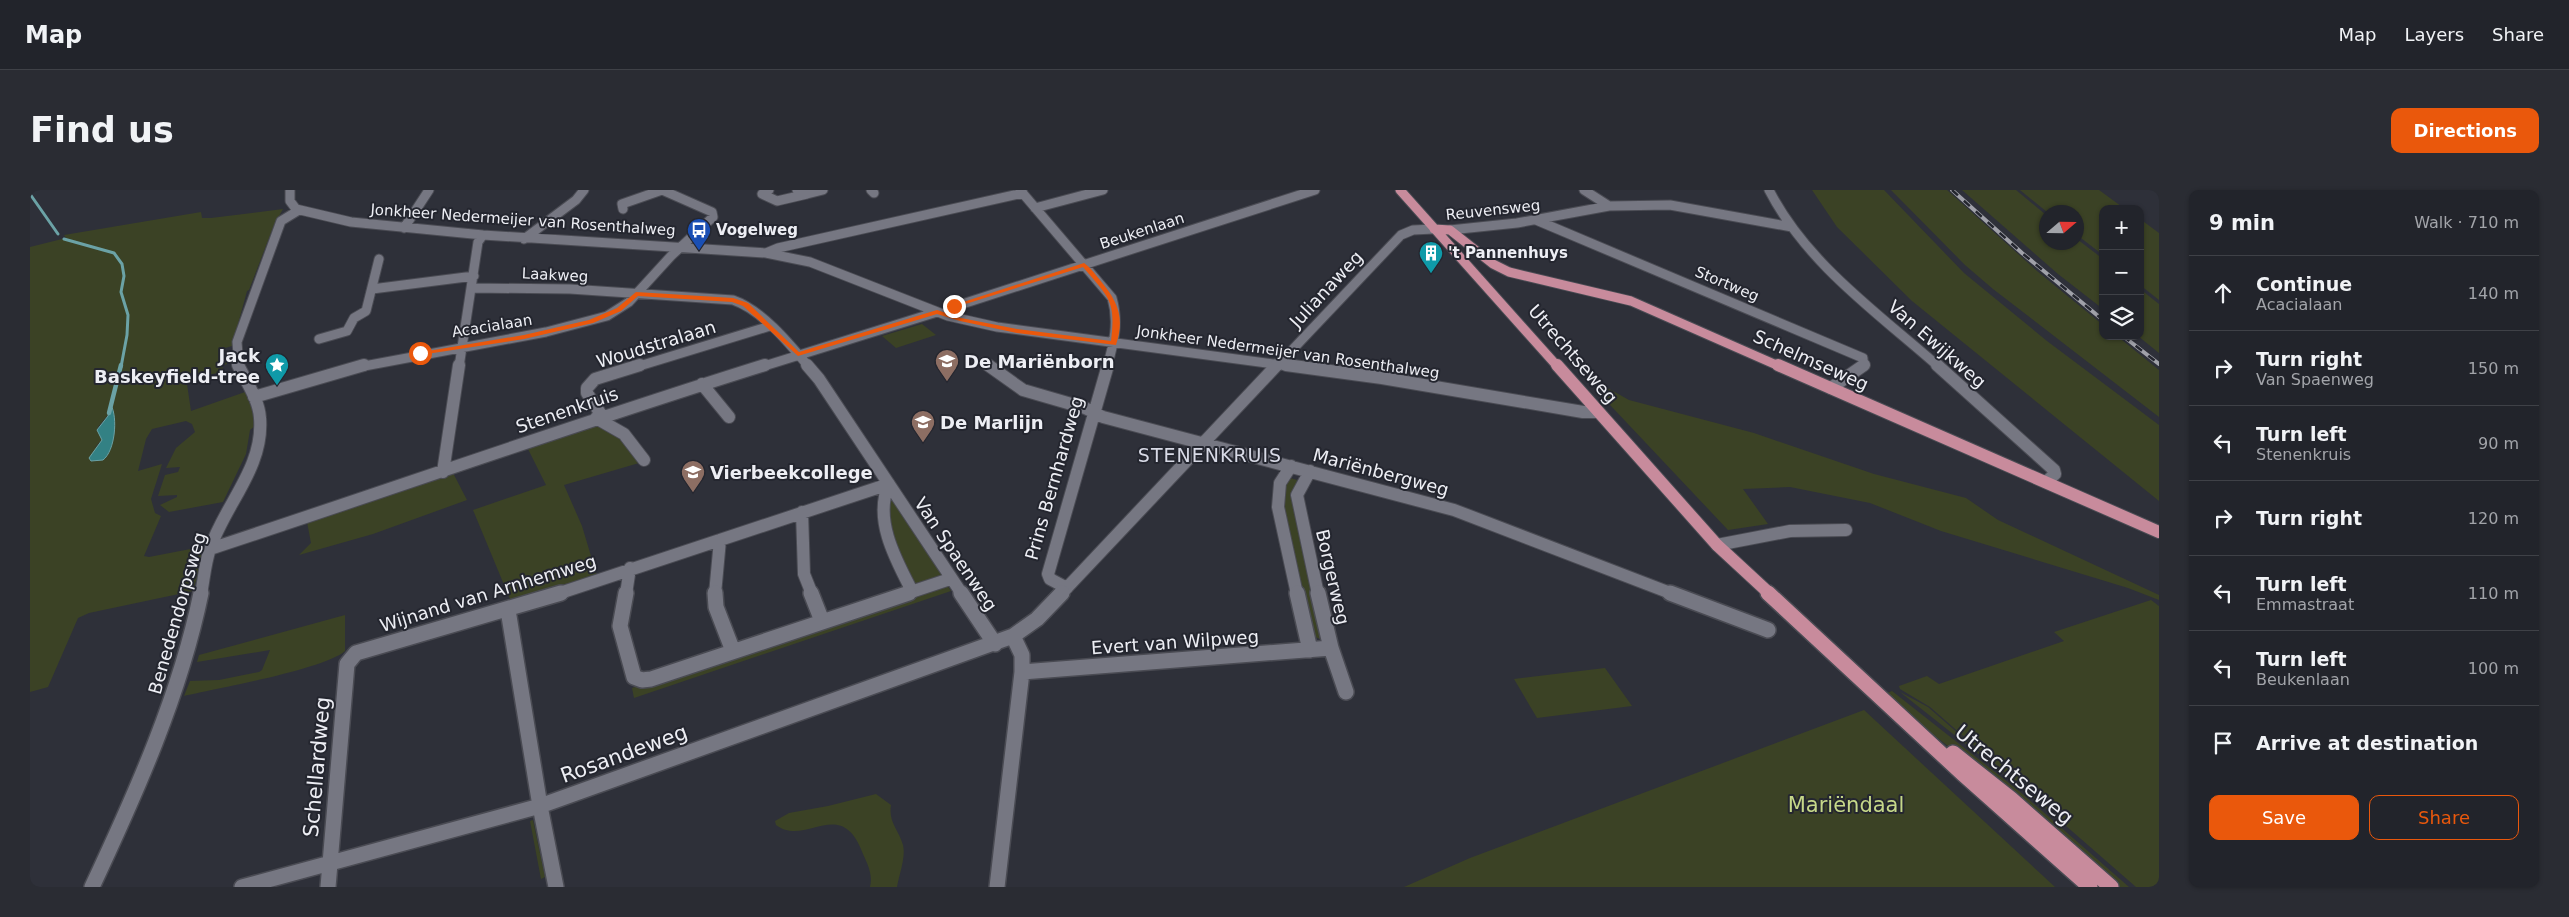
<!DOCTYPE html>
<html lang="en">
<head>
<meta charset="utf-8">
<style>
	body { margin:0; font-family:"DejaVu Sans",sans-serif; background:#2a2c33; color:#f1f3f6 }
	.controls { position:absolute; right:15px; top:15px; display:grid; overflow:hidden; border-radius:10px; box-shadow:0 1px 4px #0004 }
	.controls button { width:45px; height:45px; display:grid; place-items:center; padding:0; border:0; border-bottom:1px solid #3f4147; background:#22242b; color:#f1f3f6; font:25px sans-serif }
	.compass { position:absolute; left:2009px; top:15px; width:45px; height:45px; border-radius:50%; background:#22242b; box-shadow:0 1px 4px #0004; rotate:70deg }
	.stop { position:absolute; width:15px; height:15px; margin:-11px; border:4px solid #ea580c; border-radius:50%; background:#fff }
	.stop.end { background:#ea580c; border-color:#fff; box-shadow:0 1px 5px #0008 }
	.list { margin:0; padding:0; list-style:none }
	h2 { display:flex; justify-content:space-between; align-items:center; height:65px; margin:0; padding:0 20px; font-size:21px }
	h2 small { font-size:16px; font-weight:400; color:#a2a4a9 }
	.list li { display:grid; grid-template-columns:32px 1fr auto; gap:15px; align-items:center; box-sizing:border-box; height:75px; padding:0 20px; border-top:1px solid #3f4147 }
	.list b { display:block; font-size:19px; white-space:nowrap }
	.list p { margin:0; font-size:16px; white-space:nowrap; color:#a2a4a9 }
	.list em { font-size:16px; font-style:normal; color:#a2a4a9 }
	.actions { display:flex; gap:10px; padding:15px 20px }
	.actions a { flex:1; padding:11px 0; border:1px solid #ea580c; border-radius:10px; text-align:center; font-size:18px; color:#ea580c }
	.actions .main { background:#ea580c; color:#fff }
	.icon { flex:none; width:28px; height:28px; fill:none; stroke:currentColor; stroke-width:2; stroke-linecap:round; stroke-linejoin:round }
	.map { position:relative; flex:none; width:2129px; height:697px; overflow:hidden; border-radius:10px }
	header { display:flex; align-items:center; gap:30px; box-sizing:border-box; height:70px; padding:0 25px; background:#22242b; border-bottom:1px solid #3f4147 }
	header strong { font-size:24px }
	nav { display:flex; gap:28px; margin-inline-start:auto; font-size:18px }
	.intro { display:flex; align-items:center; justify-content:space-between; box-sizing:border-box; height:120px; padding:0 30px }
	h1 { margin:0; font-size:35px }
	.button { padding:12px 22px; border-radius:10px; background:#ea580c; color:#fff; font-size:18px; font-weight:700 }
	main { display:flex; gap:30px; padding:0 30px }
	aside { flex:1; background:#22242b; border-radius:10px; box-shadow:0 1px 4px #0004 }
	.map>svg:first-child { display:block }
	.green { fill:#3b4225; fill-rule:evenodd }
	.water { fill:#338184; stroke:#6ba2a6 }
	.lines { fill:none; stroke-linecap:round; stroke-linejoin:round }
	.stream-far1 { stroke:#6ba2a6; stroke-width:3 }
	.stream { stroke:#6ba2a6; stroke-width:4.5 }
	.minor-far2-casing { stroke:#4a4b53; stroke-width:11 }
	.minor-far1-casing { stroke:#4a4b53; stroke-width:14 }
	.minor-casing { stroke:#4a4b53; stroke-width:18 }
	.major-far2-casing { stroke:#4a4b53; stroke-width:11 }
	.major-far1-casing { stroke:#4a4b53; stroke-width:14 }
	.major-casing { stroke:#4a4b53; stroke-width:18 }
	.minor-far2 { stroke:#767782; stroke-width:9 }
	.minor-far1 { stroke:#767782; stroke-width:12 }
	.minor { stroke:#767782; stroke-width:15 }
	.major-far2 { stroke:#c88b9c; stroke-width:9 }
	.major-far1 { stroke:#c88b9c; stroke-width:12 }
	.major { stroke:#c88b9c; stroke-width:15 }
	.rail-casing { stroke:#a0a1a9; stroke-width:4 }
	.rail { stroke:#24262f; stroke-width:2.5; stroke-dasharray:8; stroke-linecap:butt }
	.route { fill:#ea580c }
	.labels { text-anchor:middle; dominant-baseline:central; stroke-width:4; stroke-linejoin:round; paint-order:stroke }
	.far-street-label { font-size:15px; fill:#edeef4; stroke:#24262f }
	.far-poi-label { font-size:15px; font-weight:bold; fill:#edeef4; stroke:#24262f; text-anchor:start }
	.street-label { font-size:18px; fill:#edeef4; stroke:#24262f }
	.poi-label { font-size:18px; font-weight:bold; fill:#edeef4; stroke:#24262f; text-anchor:start }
	.neighbourhood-label { font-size:19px; letter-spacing:1px; fill:#d8dae6; stroke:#24262f }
	.near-street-label { font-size:21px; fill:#edeef4; stroke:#24262f }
	.near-park-label { font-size:21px; fill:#c6d889; stroke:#24262f }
</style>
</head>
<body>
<header>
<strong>Map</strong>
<nav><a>Map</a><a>Layers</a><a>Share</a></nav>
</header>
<div class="intro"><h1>Find us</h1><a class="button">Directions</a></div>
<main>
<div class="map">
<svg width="2129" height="697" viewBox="0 0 2129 697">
	<rect width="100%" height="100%" fill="#2e3039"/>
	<path class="green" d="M1782 0H1854L1934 83 2017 151 2129 235V311L1882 111 1807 37Z
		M1861 0H1917L2007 81 2073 135V146H2087L2129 180V227L1963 99 1935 75Z
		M1932 0H1986L2016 25V52H2046L2047 49 2073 69V119L2028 84Z
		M1990 0H2069L2095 19H2073V65L2047 45 2046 22H2017Z
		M253 19 244 35 219 100 217 101 202 156 195 158 197 174 192 176 194 181C182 185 170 186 159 190L157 194 161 221 215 202 223 221 225 236 220 240 216 264 193 312 139 322 130 315 147 307V305L128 306 135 285 148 282 150 277 136 278 146 258 165 242 162 234 156 231 122 239 116 249 108 281 132 274 121 309 125 323 131 326 114 366 119 367 176 356 163 401 59 423 48 428 18 497 0 502V57L36 48 34 45 171 22 172 28H181ZM83 219V244L64 258 72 250 67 240 68 237Z
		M2110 29 2129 43V110L2110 95Z
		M2110 99 2129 114V163L2108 146H2110Z
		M892 134 906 145 866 158 852 146Z
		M1574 196 1599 210 1724 243 1844 284 1936 308 1968 330 2129 405V410L2098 398 1911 341 1840 313 1760 297 1713 299 1738 334 1698 340 1565 199Z
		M565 232 590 245 609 273 534 295 552 336 567 386 482 414 443 320 516 295 496 255Z
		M422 281 437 310 343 344 269 365 281 353 277 332Z
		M1260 288 1267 290 1263 306 1293 447 1290 449 1281 445 1252 313 1253 298Z
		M863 310 913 387 887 395 882 393 862 353 858 312Z
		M917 395 921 401 604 508 602 498Z
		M2121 410 2129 416V697H2106L1900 517 1870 499 1869 496 1897 486 1909 494 2034 451 2024 442Z
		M315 425V461C295 479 185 499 154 506L160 491 189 490 229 482 232 480 240 460 167 472 169 465Z
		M1575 478 1602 516 1507 528 1484 489Z
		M1862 501 1989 601 2099 697H2088L2006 624 1901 543 1858 505 1857 503Z
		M1870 502 1898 517 1985 593Z
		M1834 520 2025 697H1374L1440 668Z
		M846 604 861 615C858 632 869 640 873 655 876 667 869 685 867 697H840C843 685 838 675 833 664 811 604 776 658 746 635L745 631 759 623 798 616Z
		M503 630 515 687 511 689 500 631Z"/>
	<path class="water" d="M81 215C88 228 85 261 73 270L61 271 59 268 72 250 67 240 78 226Z"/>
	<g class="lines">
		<path class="stream-far1" d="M0 4 28 44
			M34 49 84 63 92 74 94 86 91 102 98 125 97 145 91 177"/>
		<path class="stream" d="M79 223 91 175"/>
		<g class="minor-far2-casing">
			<path id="minor-far2" d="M260 0V11L266 19 321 32 453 45 736 63 780 72 918 126 967 137 1266 177
				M739 0 732 4 747 11 777 4 767 0
				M841 0 844 3
				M990 0 1082 108C1089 132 1084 153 1077 177
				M1554 0 1579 16
				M1739 0C1777 74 1848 123 1909 177
				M777 4 793 0
				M1005 18 1073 0
				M1506 30 1833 168V177
				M374 38 399 0
				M1420 40 1487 33 1579 16 1640 15 1762 37
				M494 49 546 10 554 0
				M736 63 748 58 993 3
				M442 98 540 99 703 110C732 120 759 153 779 177
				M342 99 444 86
				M920 118 1285 0
				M289 149 317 141 324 128 336 121 349 69
				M953 172 960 177
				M209 177 207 152 251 31 269 20
				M329 177 516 142 577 126 599 112 641 66 683 27 682 22 632 0 592 14 593 19
				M429 177 448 52 453 45
				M606 177 740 136
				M731 177 907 122
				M1246 177 1371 45 1383 40 1404 39"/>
		</g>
		<g class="minor-far1-casing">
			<path id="minor-far1" d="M777 175 789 189 932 404
				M958 175 993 200 1055 218 1073 227 1424 320 1643 404
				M1256 175 1352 188 1553 222H1567
				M1907 175 2024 280 2025 284 2016 292
				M672 194 699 227
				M1801 198 1834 175
				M224 207 334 175
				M572 226 557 203V198L565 189 610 175
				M566 228 594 244 614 270
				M1261 276 1250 293 1248 317 1267 404
				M1280 281 1267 305 1288 404
				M413 282 429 175
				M859 294C843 329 866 370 882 401
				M772 322 774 384 782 404
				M1687 355 1760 341 1816 340
				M180 359C365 298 549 233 735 175
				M1037 398 1020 389 1018 384 1078 175
				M171 404C174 389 175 373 180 359 195 314 234 278 230 228 229 210 216 191 208 175
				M527 404 859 294
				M596 404 600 378
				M685 404 690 350
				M875 404 920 389
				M1031 404 1247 175"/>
		</g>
		<g class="minor-casing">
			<path id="minor" d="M596 403 590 436 604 487 612 490 621 489 879 403
				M685 403 686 417 703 461
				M781 403 792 431
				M931 403 965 454
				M1267 403 1280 460
				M1288 403 1301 458 1316 502
				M1640 403 1738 440
				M478 420 510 616 526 697
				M992 482 1301 458
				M62 697C106 603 150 505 171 403
				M212 697 510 616 983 446 1007 429 1032 403
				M298 697 317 474 326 463 531 403
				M967 697 992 482V465L983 446"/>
		</g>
		<g class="major-far2-casing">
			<path id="major-far2" d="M1370 0 1528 177
				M1404 39 1420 40 1463 74 1479 82 1601 111 1751 177"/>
		</g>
		<g class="major-far1-casing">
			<path id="major-far1" d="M1527 175 1687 355 1740 404
				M1748 175 2129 342"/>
		</g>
		<g class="major-casing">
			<path id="major" d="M1738 403 1933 584 2060 697
				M1923 563 1981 609 2081 697"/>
		</g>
		<use href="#minor-far2" class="minor-far2"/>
		<use href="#minor-far1" class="minor-far1"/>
		<use href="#minor" class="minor"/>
		<use href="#major-far2" class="major-far2"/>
		<use href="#major-far1" class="major-far1"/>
		<use href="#major" class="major"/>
		<g class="rail-casing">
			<path id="rail" d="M1922 0 1992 63 2073 130
				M2093 146 2129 174"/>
		</g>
		<use href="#rail" class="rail"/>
	</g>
	<path class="route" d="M1054 73C1060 77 1065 84 1070 90 1088 112 1095 127 1086 155L987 143 930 131 907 124 768 166 713 116 702 112 608 106 591 121 563 133 494 149 390 165 386 163 494 145 559 130 587 118 606 102 703 108 718 113 769 162 907 120 931 128 987 139 1081 151C1086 110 1079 108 1053 77L926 117 921 116Z"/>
	<defs>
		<g id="bus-pin" transform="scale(1.25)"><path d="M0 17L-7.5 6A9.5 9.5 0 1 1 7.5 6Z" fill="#1a4fb4" stroke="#24262f"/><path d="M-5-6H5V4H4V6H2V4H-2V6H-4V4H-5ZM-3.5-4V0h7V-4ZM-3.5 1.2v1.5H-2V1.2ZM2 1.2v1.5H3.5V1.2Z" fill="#fff"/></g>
		<g id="building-pin" transform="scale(1.25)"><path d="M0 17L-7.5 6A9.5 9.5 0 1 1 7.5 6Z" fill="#0f9aa8" stroke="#24262f"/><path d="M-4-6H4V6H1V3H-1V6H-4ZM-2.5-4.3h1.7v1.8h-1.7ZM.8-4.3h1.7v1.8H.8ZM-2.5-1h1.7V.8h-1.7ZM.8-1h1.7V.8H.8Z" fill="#fff"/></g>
		<g id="school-pin" transform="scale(1.25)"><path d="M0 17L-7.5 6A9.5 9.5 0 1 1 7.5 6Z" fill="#8d6e63" stroke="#24262f"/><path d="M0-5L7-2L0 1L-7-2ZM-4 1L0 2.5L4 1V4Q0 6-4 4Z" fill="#fff"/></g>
		<g id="sight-pin" transform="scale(1.25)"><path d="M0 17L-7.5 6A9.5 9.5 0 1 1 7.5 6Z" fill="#0f9aa8" stroke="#24262f"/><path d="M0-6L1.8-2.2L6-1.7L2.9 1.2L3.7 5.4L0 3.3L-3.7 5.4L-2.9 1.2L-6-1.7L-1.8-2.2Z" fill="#fff"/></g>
	</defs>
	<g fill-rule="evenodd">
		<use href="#bus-pin" x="669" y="40"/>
		<use href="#building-pin" x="1401" y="63"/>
		<use href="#school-pin" x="917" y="171"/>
		<use href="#sight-pin" x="247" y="175"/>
		<use href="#school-pin" x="893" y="232"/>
		<use href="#school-pin" x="663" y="282"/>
	</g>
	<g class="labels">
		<g class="far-street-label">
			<text transform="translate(1463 20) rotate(-6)">Reuvensweg</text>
			<text transform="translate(493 30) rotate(4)">Jonkheer Nedermeijer van Rosenthalweg</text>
			<text transform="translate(1112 41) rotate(-18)">Beukenlaan</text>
			<text transform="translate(525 85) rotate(3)">Laakweg</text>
			<text transform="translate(1697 94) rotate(23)">Stortweg</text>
			<text transform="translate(462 136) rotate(-9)">Acacialaan</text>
			<text transform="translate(1258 162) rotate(8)">Jonkheer Nedermeijer van Rosenthalweg</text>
		</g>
		<g class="far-poi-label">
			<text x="686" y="40">Vogelweg</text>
			<text x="1418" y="63">'t Pannenhuys</text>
		</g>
		<g class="street-label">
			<text transform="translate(1296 99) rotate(-47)">Julianaweg</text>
			<text transform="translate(626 154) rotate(-17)">Woudstralaan</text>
			<text transform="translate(1907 154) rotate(41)">Van Ewijkweg</text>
			<text transform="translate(1543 164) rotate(49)">Utrechtseweg</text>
			<text transform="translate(1781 170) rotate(24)">Schelmseweg</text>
			<text transform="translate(537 220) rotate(-19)">Stenenkruis</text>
			<text transform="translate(1351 282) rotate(15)">Mariënbergweg</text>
			<text transform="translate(1024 288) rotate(-74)">Prins Bernhardweg</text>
			<text transform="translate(926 364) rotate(56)">Van Spaenweg</text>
			<text transform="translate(1303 387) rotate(77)">Borgerweg</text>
			<text transform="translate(458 403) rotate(-17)">Wijnand van Arnhemweg</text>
			<text transform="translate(147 423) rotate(-74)">Benedendorpsweg</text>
			<text transform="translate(1145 452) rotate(-4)">Evert van Wilpweg</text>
		</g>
		<g class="poi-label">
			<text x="230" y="165" text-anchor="end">Jack<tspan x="230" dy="21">Baskeyfield-tree</tspan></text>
			<text x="934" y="171">De Mariënborn</text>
			<text x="910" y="232">De Marlijn</text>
			<text x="680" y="282">Vierbeekcollege</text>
		</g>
		<g class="neighbourhood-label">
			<text x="1180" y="265">STENENKRUIS</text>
		</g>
		<g class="near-street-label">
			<text transform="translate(594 564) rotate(-20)">Rosandeweg</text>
			<text transform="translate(287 577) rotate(-85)">Schellardweg</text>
			<text transform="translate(1984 585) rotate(39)">Utrechtseweg</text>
		</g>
		<g class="near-park-label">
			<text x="1816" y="615">Mariëndaal</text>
		</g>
	</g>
</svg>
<div class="controls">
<button>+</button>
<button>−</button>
<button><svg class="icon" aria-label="layers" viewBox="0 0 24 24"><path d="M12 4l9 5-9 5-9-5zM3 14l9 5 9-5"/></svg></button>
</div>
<svg class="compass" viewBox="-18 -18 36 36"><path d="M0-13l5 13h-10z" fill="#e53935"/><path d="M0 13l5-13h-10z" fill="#a2a4a9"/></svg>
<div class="stop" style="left:390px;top:163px"></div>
<div class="stop end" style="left:924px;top:116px"></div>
</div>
<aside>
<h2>9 min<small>Walk · 710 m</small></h2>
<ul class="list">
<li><svg class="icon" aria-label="ahead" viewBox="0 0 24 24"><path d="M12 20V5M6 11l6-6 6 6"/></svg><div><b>Continue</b><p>Acacialaan</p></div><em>140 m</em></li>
<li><svg class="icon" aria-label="right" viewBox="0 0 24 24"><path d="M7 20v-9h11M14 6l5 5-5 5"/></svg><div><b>Turn right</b><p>Van Spaenweg</p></div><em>150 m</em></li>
<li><svg class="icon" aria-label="left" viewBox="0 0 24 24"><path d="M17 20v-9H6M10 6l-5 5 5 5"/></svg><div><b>Turn left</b><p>Stenenkruis</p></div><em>90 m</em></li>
<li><svg class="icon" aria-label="right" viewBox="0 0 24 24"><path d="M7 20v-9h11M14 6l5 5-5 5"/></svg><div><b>Turn right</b></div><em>120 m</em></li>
<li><svg class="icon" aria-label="left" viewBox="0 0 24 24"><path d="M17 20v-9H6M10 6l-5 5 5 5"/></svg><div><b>Turn left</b><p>Emmastraat</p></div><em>110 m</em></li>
<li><svg class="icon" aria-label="left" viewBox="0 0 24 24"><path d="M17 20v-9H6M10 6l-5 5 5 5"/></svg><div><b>Turn left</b><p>Beukenlaan</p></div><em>100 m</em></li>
<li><svg class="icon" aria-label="arrive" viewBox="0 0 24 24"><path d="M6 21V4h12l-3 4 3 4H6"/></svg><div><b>Arrive at destination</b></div></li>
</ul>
<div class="actions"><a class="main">Save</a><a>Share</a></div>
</aside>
</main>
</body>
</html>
